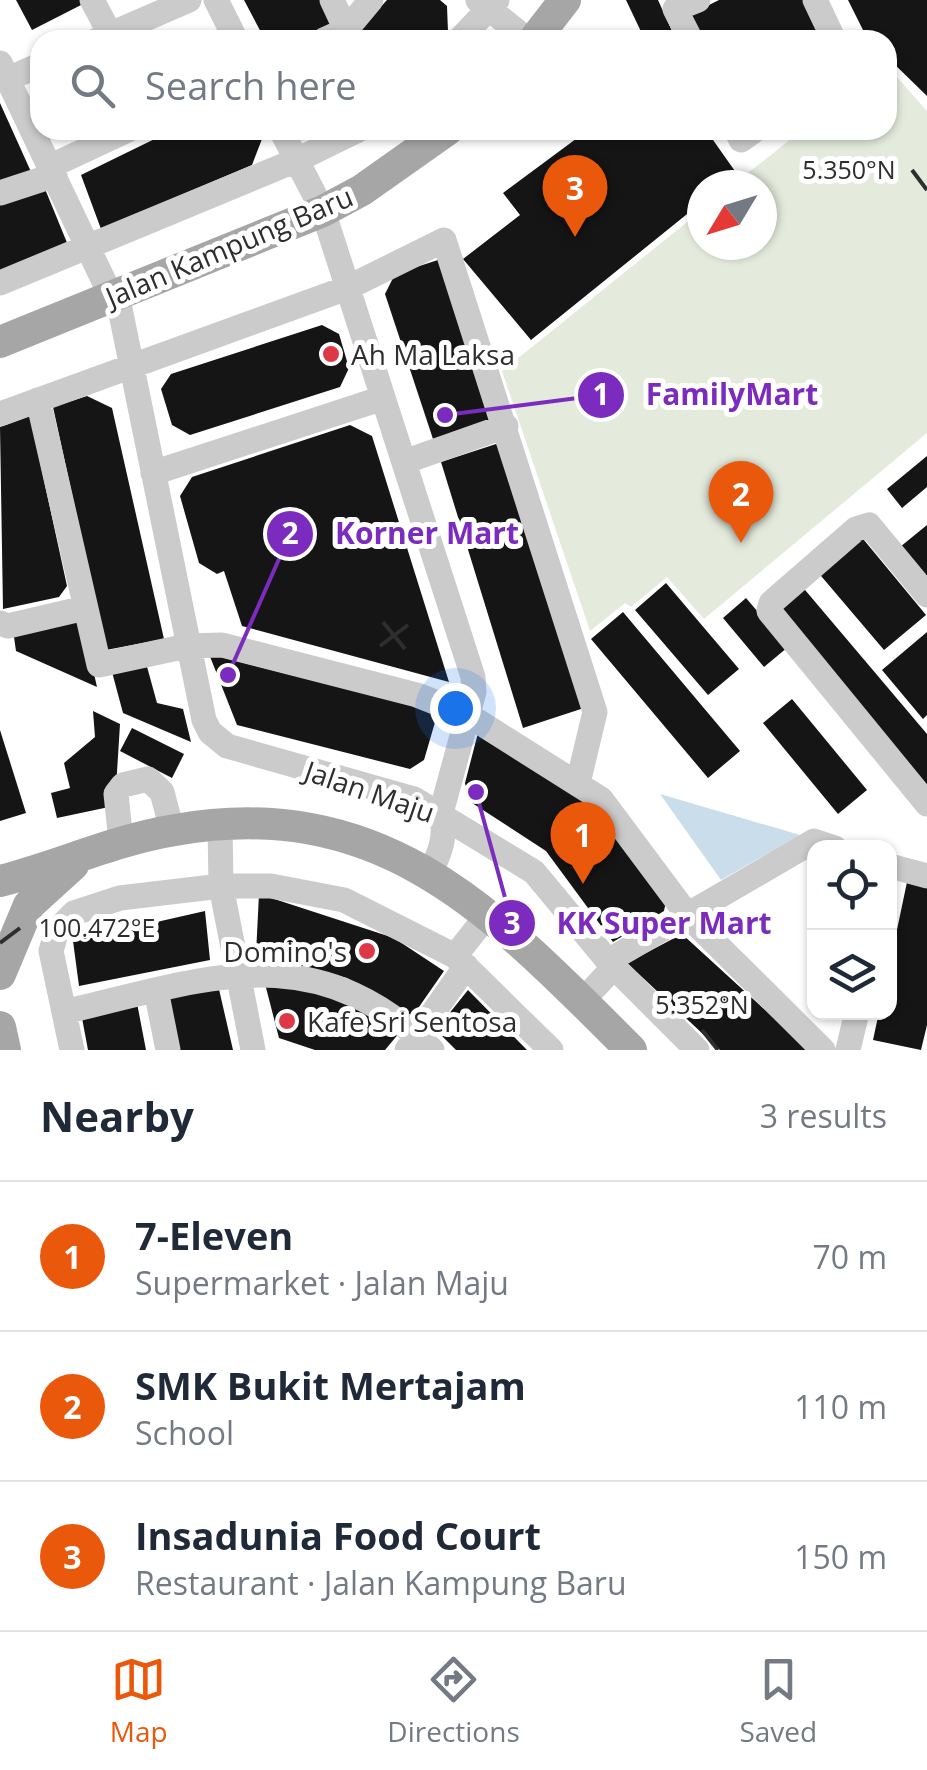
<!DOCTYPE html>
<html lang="en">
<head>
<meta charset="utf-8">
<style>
	body { margin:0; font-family:"Open Sans",sans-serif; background:#f2f2f3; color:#1f2937 }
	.controls { position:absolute; right:30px; bottom:30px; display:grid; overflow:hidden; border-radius:20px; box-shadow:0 2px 8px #0004 }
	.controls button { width:90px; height:90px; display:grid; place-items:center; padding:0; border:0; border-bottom:2px solid #e0e1e3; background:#fff; color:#1f2937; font:50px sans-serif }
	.compass { position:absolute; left:687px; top:170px; width:90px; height:90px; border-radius:50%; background:#fff; box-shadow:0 2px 8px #0004; rotate:232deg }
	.you { position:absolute; left:455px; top:708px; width:35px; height:35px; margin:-25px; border:8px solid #fff; border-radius:50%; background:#1a73e8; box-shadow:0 0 0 15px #1a73e833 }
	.badge { display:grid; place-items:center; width:65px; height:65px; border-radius:50%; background:#ea580c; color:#fff; font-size:32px; font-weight:700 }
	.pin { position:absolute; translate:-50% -82px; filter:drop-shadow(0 2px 5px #0008) }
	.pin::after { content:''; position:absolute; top:52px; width:35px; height:30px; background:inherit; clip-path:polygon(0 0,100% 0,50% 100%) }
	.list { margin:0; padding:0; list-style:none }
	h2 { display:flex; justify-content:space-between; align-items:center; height:130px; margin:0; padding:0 40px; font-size:42px }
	h2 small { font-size:32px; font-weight:400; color:#747a83 }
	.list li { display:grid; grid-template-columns:65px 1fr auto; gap:30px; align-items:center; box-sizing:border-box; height:150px; padding:0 40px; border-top:2px solid #e0e1e3 }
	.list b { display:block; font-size:38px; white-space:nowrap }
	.list p { margin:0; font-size:32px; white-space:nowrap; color:#747a83 }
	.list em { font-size:32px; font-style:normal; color:#747a83 }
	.icon { flex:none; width:55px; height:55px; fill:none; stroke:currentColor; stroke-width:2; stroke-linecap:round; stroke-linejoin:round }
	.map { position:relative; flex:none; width:927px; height:1050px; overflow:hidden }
	.search { position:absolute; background:#fff; box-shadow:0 2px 8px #0004; left:30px; right:30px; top:30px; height:110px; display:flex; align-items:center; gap:25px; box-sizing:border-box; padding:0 35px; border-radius:30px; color:#747a83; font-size:38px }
	.sheet { height:580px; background:#fff }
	nav { display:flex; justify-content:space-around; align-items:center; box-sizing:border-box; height:140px; border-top:2px solid #e0e1e3; background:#fff; font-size:28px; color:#747a83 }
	nav a { display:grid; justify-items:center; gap:5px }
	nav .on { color:#ea580c }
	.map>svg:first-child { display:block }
	.green { fill:#e4ebdc }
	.water { fill:#c9deea }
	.building { fill:#151515 }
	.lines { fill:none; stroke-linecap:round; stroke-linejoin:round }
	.minor { stroke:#cbcbcb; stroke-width:25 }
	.major { stroke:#a6a6a6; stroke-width:32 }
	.ticks { fill:none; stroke:#2e2e2e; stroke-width:4 }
	.poi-dot { fill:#de3745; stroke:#fff; stroke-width:4 }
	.labels { text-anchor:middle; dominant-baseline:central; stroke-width:10; stroke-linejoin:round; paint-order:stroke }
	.street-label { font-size:28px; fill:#2e2e2e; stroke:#fff }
	.poi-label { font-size:28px; fill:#2e2e2e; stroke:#fff; text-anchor:start }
	.ticks-label { font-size:25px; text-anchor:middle; fill:#2e2e2e; stroke:#fff; stroke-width:10; stroke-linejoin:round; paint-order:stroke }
	.leader { fill:none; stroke:#7b2cbf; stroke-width:4 }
	.callout-dot { fill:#7b2cbf; stroke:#fff; stroke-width:4 }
	.mark-label { font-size:30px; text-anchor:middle; font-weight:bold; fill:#fff }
	.callout-label { font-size:30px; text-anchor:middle; font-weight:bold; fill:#7b2cbf; stroke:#fff; stroke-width:10; stroke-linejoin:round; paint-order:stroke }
</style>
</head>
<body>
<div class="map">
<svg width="927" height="1050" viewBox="0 0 927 1050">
	<rect width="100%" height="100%" fill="#fff"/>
	<path class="green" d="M887 66 927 111V433L704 619 667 577 631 607 625 603 590 631 502 371 702 210V245H762V185H733L802 130H887Z"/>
	<path class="water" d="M660 794 800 835 721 880Z"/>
	<path class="building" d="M16 0H83L85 3 32 30Z
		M244 0H324L335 22 301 40H265Z
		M387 0H440L447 6 448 32 440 40H351Z
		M626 0H658L676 40H645Z
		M719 0H809L826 40H701L689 15Z
		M848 0H927V96L887 57V40H868Z
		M0 103 32 174 0 184Z
		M173 130H258L262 139 252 165 101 229 81 175Z
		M588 130H706L737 174 724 185H702V202L531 340 463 259 520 215 503 193Z
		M43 184 70 250 0 276V198Z
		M444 258 493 415 488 423 433 439 385 294 395 274Z
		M322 325 339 334 349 368 340 387 190 435 172 425 161 389 171 374Z
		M87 396 112 408 164 639 106 650 53 407Z
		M30 416 67 586 59 597 3 609 0 427Z
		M350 425 372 436 449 682 242 626 224 571 217 574 199 563 180 496 192 477Z
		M496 444 505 450 587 707 523 728 441 462Z
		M927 456V487L902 508 887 489Z
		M927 525V580L900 547Z
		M859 534 926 615 884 650 816 570Z
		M666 583 739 669 708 695 635 610Z
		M800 584 927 734V788L773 606Z
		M746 598 788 647 764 667 723 618Z
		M623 612 740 751 708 778 591 639Z
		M73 617 83 625 97 687 16 651 13 630Z
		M927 632V715L923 719 882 670Z
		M209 654 438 712 424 760 410 769 237 725Z
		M146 663 157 703 183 709 191 742 123 713 112 672Z
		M792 699 867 790 838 814 763 723Z
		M93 711 120 724 116 788 109 807 57 818 51 793 70 788 64 763 95 737Z
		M132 728 184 754 172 778 120 751Z
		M479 729 592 801 666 901 664 911 613 942 546 851 469 801 465 783Z
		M0 730 26 813 0 821Z
		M907 882 927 886V1025L921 1050 873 1040 879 1012H890V963Z
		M259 894 394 938 444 971 412 1017 347 978 256 954Z
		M205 911 210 960 79 986 73 941Z
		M682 934 809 1050H720L627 963Z
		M263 976 348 996 400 1032 385 1050H315L279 1038Z
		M218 985 233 1050H172L161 995Z
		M468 990 527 1050H456L436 1030Z
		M137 1003 146 1050H88L82 1018Z"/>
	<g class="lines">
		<path class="minor" d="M92 0 110 34
			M216 0 236 40
			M332 0 346 30
			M478 0 528 40
			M815 0 834 40
			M97 40 189 0
			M324 40 346 30 371 0
			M459 40 497 0
			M691 40 675 9 698 0
			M0 63 111 296
			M8 79 40 65
			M281 130 323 211 473 677 474 692 441 813C447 837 440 852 430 874
			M736 130 741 140 755 130
			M51 166 128 130
			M0 193 55 175
			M0 283 297 160 358 130
			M117 294 204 720 210 732 227 746 414 799 534 872 608 961 697 1050
			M38 400 99 665 187 646 222 645 417 695 468 715 601 799 689 917 823 1050
			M0 414 347 288 444 240 595 712 578 783
			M404 462 506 426
			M153 473 383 398
			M927 595 869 525 856 529 771 603 769 611 927 804
			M0 623 8 626 85 608
			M220 823 221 886 253 1050
			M121 842 116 794 123 785 148 779 162 792 172 830
			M890 866 927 876
			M455 956 489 913
			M608 961 814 841 835 848
			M156 990 168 1050
			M582 1001 614 967
			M64 1012C205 979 313 934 432 1050
			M72 1050 51 951 57 930 74 913 120 898 221 886H271L344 900 455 956 551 1050
			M407 1050 466 966
			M848 1050 857 1012"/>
		<path class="major" d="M534 40 565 0
			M0 342 323 211 362 190 447 130
			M0 881C59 866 114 840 175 830 384 793 496 915 631 1050
			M0 974 29 905 73 865
			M0 1027 5 1050"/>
	</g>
	<path class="ticks" d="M912 170 927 190M383 622 405 649M380 646 408 625M0 943 20 928M702 1030 718 1050"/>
	<g class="poi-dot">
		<circle cx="331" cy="354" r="10"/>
		<circle cx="367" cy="951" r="10"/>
		<circle cx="287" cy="1021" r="10"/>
	</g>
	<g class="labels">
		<g class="street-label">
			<text transform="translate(229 246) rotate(-23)">Jalan Kampung Baru</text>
			<text transform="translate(370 791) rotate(19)">Jalan Maju</text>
		</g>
		<g class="poi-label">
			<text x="351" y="354">Ah Ma Laksa</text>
			<text x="347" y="951" text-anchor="end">Domino's</text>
			<text x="307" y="1021">Kafe Sri Sentosa</text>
		</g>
	</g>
	<g class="ticks-label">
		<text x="849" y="179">5.350°N</text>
		<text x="97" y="937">100.472°E</text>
		<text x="702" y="1014">5.352°N</text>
	</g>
	<path class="leader" d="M445 415L601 395M228 675L290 534M476 792L512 923"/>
	<g class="callout-dot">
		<circle cx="445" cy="415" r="10"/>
		<circle cx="228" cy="675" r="10"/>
		<circle cx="476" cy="792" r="10"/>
		<circle cx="601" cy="395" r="25"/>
		<circle cx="290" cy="534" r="25"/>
		<circle cx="512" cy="923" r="25"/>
	</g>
	<g class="mark-label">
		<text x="601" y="405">1</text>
		<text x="290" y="544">2</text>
		<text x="512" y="934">3</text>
	</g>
	<g class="callout-label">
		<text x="732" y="405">FamilyMart</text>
		<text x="427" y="544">Korner Mart</text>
		<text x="664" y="934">KK Super Mart</text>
	</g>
</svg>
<div class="controls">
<button><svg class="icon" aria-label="locate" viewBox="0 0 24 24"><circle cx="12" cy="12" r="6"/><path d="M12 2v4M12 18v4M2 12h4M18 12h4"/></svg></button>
<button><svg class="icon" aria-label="layers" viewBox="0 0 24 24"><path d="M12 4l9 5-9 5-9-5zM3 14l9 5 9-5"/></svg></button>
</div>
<svg class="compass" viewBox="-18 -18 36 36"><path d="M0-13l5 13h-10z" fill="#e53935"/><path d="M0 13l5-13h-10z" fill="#747a83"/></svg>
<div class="you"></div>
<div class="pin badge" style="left:583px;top:884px">1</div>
<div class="pin badge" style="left:741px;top:543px">2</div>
<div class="pin badge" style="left:575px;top:237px">3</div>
<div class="search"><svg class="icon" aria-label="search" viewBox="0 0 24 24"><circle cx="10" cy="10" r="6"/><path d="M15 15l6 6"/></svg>Search here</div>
</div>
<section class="sheet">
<h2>Nearby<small>3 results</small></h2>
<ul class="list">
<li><span class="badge">1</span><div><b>7-Eleven</b><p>Supermarket · Jalan Maju</p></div><em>70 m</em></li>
<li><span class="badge">2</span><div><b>SMK Bukit Mertajam</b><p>School</p></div><em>110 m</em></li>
<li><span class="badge">3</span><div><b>Insadunia Food Court</b><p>Restaurant · Jalan Kampung Baru</p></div><em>150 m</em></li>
</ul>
</section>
<nav>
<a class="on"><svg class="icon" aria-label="map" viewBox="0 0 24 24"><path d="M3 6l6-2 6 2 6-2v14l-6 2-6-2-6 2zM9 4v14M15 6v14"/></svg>Map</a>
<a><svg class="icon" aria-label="directions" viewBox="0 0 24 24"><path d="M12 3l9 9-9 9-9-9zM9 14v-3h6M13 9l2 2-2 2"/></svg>Directions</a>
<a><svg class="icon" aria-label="saved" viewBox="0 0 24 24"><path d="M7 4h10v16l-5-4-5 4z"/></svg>Saved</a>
</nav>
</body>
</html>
